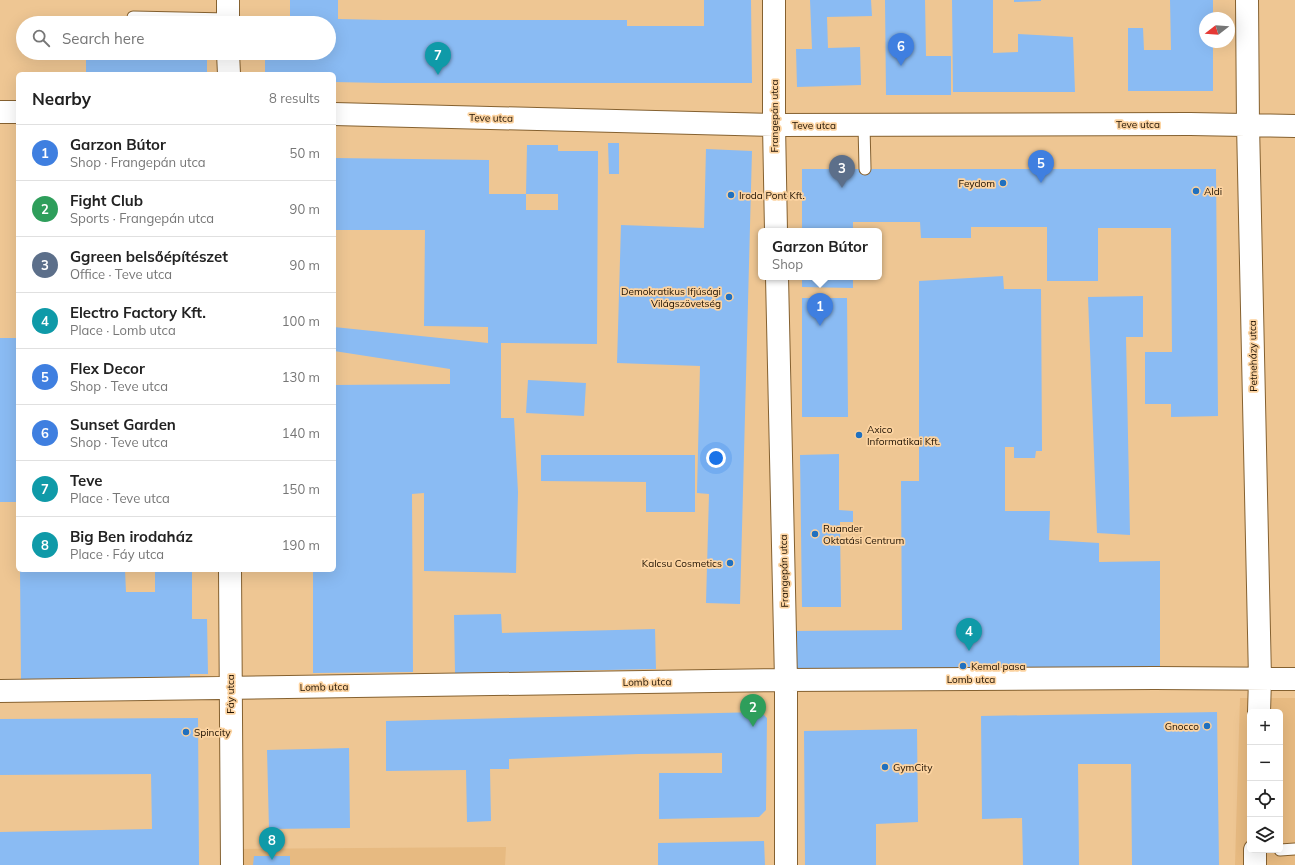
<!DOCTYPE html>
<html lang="en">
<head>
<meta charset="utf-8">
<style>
	body { margin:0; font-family:Mulish,sans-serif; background:#f6f6f6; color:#222 }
	.controls { position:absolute; right:12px; bottom:12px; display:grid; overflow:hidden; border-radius:6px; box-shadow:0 4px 16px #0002 }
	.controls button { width:36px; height:36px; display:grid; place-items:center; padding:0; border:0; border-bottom:1px solid #e0e0e0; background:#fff; color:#222; font:20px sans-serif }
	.compass { position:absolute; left:1199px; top:12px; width:36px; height:36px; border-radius:50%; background:#fff; box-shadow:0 4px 16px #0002; rotate:253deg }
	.you { position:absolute; left:716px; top:458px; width:14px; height:14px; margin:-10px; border:3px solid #fff; border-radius:50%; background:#1a73e8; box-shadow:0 0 0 6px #1a73e833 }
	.badge { display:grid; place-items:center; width:26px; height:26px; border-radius:50%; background:#2070bf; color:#fff; font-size:13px; font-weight:700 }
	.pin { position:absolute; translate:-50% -33px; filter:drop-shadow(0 1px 2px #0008) }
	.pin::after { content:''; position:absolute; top:21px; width:14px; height:12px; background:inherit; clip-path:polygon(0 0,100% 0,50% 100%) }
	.popup { position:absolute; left:758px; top:228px; width:124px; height:52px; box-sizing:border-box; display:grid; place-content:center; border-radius:6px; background:#fff; filter:drop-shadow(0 1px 3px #0005); font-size:13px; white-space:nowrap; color:#767676 }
	.popup b { font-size:15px; color:#222 }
	.popup::after { content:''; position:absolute; left:50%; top:100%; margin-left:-8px; border:8px solid transparent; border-top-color:#fff }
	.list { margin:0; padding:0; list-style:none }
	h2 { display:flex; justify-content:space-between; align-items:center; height:52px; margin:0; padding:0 16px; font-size:17px }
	h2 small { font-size:13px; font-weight:400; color:#767676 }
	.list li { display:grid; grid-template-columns:26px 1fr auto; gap:12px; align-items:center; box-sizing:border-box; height:56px; padding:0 16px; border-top:1px solid #e0e0e0 }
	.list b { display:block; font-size:15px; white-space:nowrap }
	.list p { margin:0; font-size:13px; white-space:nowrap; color:#767676 }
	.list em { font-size:13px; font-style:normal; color:#767676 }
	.icon { flex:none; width:22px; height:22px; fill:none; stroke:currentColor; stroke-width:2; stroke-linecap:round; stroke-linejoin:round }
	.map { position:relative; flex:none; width:1295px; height:865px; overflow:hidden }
	.search { position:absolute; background:#fff; box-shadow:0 4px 16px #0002; left:16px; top:16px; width:320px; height:44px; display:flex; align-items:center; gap:10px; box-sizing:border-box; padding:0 14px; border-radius:22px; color:#767676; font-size:15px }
	.panel { position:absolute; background:#fff; box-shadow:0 4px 16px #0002; left:16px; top:72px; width:320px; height:500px; border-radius:6px }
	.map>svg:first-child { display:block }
	.built { fill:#e7ba81; fill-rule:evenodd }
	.building { fill:#8abbf3; fill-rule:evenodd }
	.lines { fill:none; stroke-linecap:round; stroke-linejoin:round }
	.lane-casing { stroke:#856130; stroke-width:13 }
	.street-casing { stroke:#856130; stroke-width:24 }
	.lane { stroke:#fff; stroke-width:11 }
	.street { stroke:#fff; stroke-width:22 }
	.poi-dot { fill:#2070bf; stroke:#fcd3a0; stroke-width:1.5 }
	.labels { text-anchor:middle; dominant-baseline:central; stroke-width:3.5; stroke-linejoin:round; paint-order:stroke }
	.street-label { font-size:10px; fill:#1f1100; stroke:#fcd3a0 }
	.poi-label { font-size:10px; fill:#1f1100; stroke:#fcd3a0; text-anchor:start }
</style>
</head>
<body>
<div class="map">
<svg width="1295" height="865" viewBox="0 0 1295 865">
	<rect width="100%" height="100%" fill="#eec693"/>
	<path class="built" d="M1240 698H1295V865H1235ZM1250 712H1280V850H1250Z
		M506 847 505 865H237V849Z"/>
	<path class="building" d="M290 0H338V19L383 20H627V26H704V0H751L752 83H383L334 82V74H265V53H329V23H265V19H290Z
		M810 0H871L872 16 827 17 828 48 860 47 861 85 797 87 796 49H812Z
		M885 0H925L926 56H951V95H886Z
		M952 0H993V53L1018 52V34L1073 37 1075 92H953Z
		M1014 0H1041V1L1014 2Z
		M1170 0H1213V18H1205V42H1213V91H1128V28H1143L1144 50H1171Z
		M86 53H207V74H86Z
		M608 143H619V174H609Z
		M527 145H558V151H598L597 344 501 343V418H514L518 492 516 573 424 571V493L412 494 413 672 313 673V570H334V385L450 384V369L334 351V327L488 343V327L424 326 425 230H334V158L489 160V194H526ZM526 194H558V210H526Z
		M706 149 752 151 740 604 706 603 709 494 697 493 700 366 617 363 621 225 704 228Z
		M802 169H1216L1218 416 1171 417V404H1145V352H1172L1171 228H1098V281H1047V227H971V238H921L920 222H853V231H802Z
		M1003 276 1004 289H1041L1042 451H1036L1035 458H1014V447H1005V511H1050L1049 540 1099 543V562L1160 561V670L795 671 794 631 902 630 901 481H919V281Z
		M802 277H853V288L802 287Z
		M1143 296V337H1126L1130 535 1097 533 1088 297Z
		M802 298H847L848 417H802Z
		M0 338H18V502H0Z
		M528 380 586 383 584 416 526 413Z
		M839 454V510L853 511V522H840L841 607H802L800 455Z
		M541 455H695V512H646V482L541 481Z
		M20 570H125L126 592H155V570H192V619H207L208 674H190V678L21 679Z
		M501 614 502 633 655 629 656 669 455 673 454 615Z
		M761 712 767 718 766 810 759 817 659 819V773H722V753L638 754 509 759V769H490L491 821 467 822 466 770 386 771V721Z
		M1217 712 1219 865H1132L1131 764H1078L1079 865H1023L1022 818 982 819 981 716Z
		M198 718 199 865H0V832L152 829 151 774 0 775V719Z
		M917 729 918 822 876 824V865H805L804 731Z
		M349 748 350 828 269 829 267 750Z
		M764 841 765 865H658V843Z
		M254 856H290V865H253Z"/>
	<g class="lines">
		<g class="lane-casing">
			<path id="lane" d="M133 17 228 19
				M864 125 865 169
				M1280 850 1295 849"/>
		</g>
		<g class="street-casing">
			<path id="street" d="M228 0V23
				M774 0V125L776 231
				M1247 0 1248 124 1260 679 1259 712
				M228 53 229 74
				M0 112H18
				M334 114 774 125 1190 124 1295 126
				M777 277 786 680V865
				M230 570 232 865
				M0 691 786 680 1155 678 1295 679
				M1255 865V850"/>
		</g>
		<use href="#lane" class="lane"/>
		<use href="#street" class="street"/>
	</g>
	<g class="poi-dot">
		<circle cx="1003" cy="183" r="4"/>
		<circle cx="1196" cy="191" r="4"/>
		<circle cx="731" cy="195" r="4"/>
		<circle cx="729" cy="297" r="4"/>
		<circle cx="859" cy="435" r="4"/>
		<circle cx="815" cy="534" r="4"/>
		<circle cx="730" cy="563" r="4"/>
		<circle cx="963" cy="666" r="4"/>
		<circle cx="1207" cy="726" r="4"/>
		<circle cx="186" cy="732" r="4"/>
		<circle cx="885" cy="767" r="4"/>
	</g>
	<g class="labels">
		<g class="street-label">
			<text transform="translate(774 116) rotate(-90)">Frangepán utca</text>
			<text transform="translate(491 118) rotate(1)">Teve utca</text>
			<text x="1138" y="124">Teve utca</text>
			<text x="814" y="125">Teve utca</text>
			<text transform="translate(1253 356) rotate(-91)">Petneházy utca</text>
			<text transform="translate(784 571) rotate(-91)">Frangepán utca</text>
			<text x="971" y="679">Lomb utca</text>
			<text transform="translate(647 682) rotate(-1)">Lomb utca</text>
			<text transform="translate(324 687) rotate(-1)">Lomb utca</text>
			<text transform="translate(230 694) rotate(-90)">Fáy utca</text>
		</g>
		<g class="poi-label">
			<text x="995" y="183" text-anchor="end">Feydom</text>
			<text x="1204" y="191">Aldi</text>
			<text x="739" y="195">Iroda Pont Kft.</text>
			<text x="721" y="291" text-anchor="end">Demokratikus Ifjúsági<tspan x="721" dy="12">Világszövetség</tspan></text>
			<text x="867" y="429">Axico<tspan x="867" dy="12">Informatikai Kft.</tspan></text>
			<text x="823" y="528">Ruander<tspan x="823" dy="12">Oktatási Centrum</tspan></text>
			<text x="722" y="563" text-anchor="end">Kalcsu Cosmetics</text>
			<text x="971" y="666">Kemal pasa</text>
			<text x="1199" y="726" text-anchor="end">Gnocco</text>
			<text x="194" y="732">Spincity</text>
			<text x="893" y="767">GymCity</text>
		</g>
	</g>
</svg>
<div class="controls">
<button>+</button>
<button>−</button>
<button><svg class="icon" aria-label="locate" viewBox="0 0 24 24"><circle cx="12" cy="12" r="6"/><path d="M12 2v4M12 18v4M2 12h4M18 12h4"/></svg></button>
<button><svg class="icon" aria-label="layers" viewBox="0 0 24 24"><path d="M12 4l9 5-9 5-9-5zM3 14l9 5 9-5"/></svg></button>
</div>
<svg class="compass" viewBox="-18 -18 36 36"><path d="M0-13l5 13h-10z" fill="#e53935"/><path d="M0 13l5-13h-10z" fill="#767676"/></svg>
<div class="you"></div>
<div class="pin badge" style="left:820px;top:326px;background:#3f7fe0">1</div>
<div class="popup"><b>Garzon Bútor</b>Shop</div>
<div class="pin badge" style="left:753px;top:727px;background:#2e9e5b">2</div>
<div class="pin badge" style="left:842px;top:188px;background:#5c6f8a">3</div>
<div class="pin badge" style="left:969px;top:651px;background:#0f9aa8">4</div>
<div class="pin badge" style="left:1041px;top:183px;background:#3f7fe0">5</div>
<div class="pin badge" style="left:901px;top:66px;background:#3f7fe0">6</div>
<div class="pin badge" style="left:438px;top:75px;background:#0f9aa8">7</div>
<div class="pin badge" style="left:272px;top:860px;background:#0f9aa8">8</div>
<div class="search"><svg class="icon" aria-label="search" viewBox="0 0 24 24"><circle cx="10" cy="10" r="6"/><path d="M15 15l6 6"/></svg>Search here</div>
<section class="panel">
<h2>Nearby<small>8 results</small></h2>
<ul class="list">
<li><span class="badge" style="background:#3f7fe0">1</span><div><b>Garzon Bútor</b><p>Shop · Frangepán utca</p></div><em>50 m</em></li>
<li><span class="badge" style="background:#2e9e5b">2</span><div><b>Fight Club</b><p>Sports · Frangepán utca</p></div><em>90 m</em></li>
<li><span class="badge" style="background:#5c6f8a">3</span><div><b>Ggreen belsőépítészet</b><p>Office · Teve utca</p></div><em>90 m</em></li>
<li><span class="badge" style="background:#0f9aa8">4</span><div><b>Electro Factory Kft.</b><p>Place · Lomb utca</p></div><em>100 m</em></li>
<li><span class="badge" style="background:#3f7fe0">5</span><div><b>Flex Decor</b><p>Shop · Teve utca</p></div><em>130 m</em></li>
<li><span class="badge" style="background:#3f7fe0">6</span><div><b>Sunset Garden</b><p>Shop · Teve utca</p></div><em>140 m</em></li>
<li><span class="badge" style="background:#0f9aa8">7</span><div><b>Teve</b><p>Place · Teve utca</p></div><em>150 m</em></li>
<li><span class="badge" style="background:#0f9aa8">8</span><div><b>Big Ben irodaház</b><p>Place · Fáy utca</p></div><em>190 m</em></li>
</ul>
</section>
</div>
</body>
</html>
